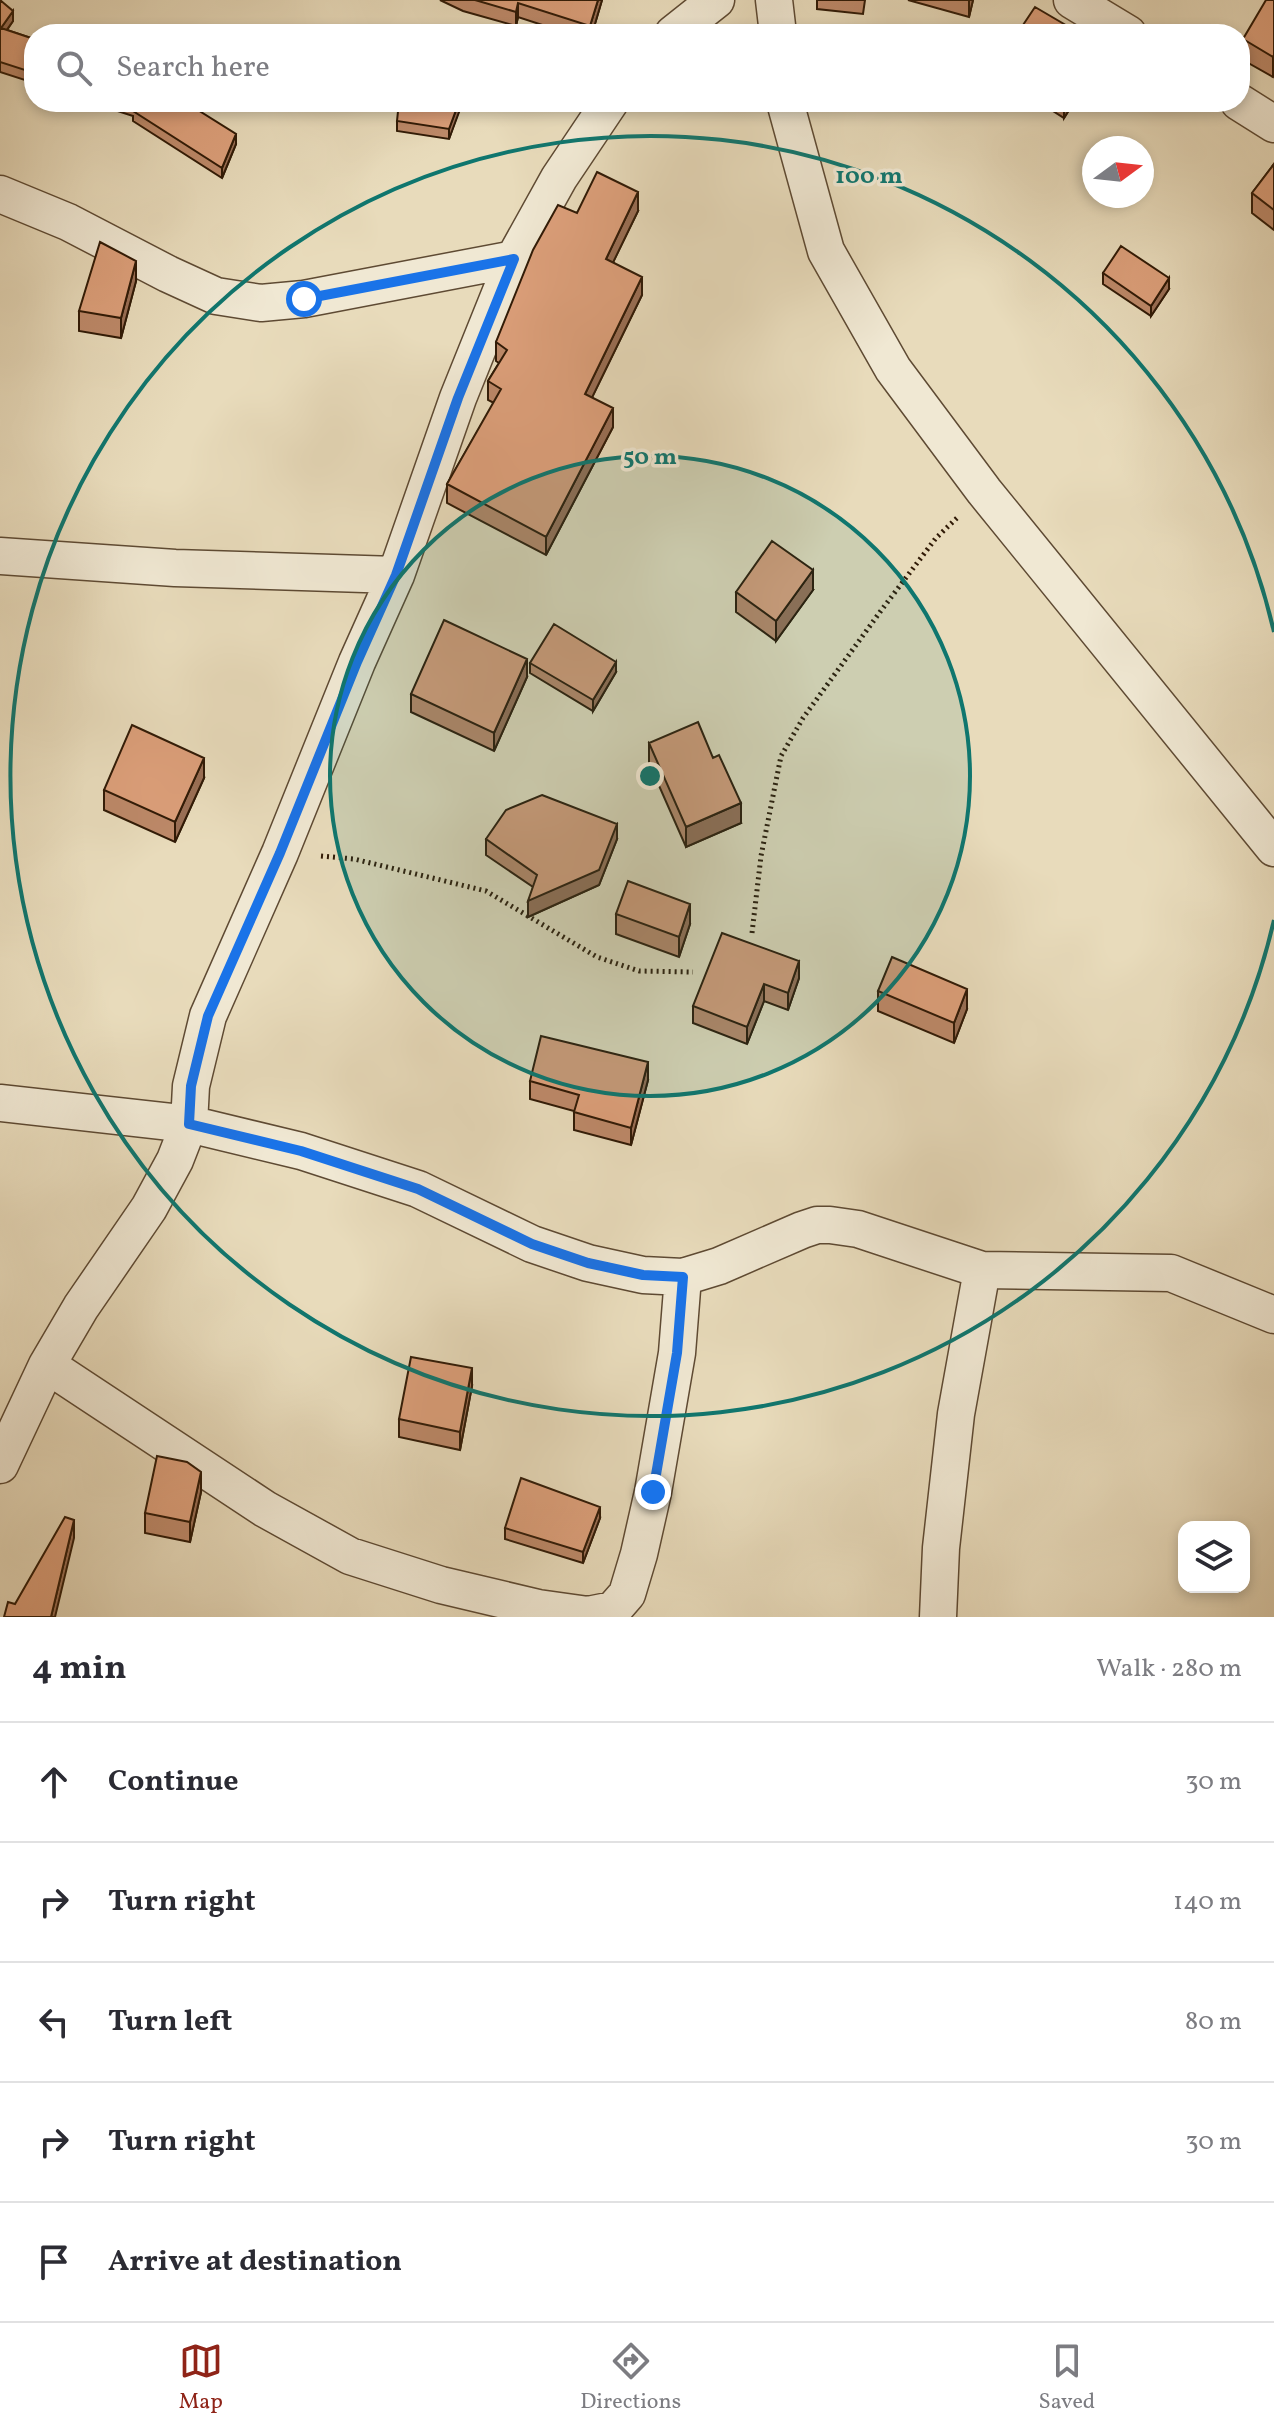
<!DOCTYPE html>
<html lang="en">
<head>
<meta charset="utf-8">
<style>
	body { margin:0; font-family:Vollkorn,serif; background:#f2f2f3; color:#2b2b33 }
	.controls { position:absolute; right:24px; bottom:24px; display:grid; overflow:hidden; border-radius:16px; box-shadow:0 4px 12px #0003 }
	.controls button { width:72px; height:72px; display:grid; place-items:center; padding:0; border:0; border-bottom:2px solid #e1e1e2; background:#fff; color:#2b2b33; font:40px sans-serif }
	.compass { position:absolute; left:1082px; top:136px; width:72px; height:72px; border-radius:50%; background:#fff; box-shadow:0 4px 12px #0003; rotate:75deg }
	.stop { position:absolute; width:24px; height:24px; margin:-18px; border:6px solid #1a73e8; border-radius:50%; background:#fff }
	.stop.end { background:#1a73e8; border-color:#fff; box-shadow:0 2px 8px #0008 }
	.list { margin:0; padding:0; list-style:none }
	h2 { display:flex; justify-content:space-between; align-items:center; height:104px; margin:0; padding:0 32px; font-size:34px }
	h2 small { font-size:26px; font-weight:400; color:#7c7c81 }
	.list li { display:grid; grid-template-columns:52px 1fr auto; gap:24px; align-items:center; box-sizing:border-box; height:120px; padding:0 32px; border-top:2px solid #e1e1e2 }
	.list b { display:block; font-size:30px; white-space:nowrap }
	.list em { font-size:26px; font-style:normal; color:#7c7c81 }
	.icon { flex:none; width:44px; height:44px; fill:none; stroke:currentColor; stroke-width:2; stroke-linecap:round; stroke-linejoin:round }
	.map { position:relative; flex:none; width:1274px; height:1617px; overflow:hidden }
	.search { position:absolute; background:#fff; box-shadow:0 4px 12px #0003; left:24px; right:24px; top:24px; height:88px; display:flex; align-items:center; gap:20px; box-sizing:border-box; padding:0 28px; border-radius:32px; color:#7c7c81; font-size:30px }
	.sheet { height:704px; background:#fff }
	nav { display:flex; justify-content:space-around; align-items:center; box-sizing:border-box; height:112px; border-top:2px solid #e1e1e2; background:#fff; font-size:22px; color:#7c7c81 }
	nav a { display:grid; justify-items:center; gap:4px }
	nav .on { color:#8f2418 }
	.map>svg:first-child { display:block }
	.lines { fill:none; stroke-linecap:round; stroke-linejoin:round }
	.street-casing { stroke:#5e4a33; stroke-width:39 }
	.path { stroke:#301a06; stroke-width:5; stroke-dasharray:2 4; stroke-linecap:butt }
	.street { stroke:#f0e8d3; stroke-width:36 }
	.wall { fill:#bd8969; stroke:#301a06; stroke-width:2 }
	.shaded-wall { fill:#9a6f55; stroke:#301a06; stroke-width:2 }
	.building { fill:#dc9f7a; stroke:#301a06; stroke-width:2 }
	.route { stroke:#1a73e8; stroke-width:10 }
	.ring { fill:none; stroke:#0f766e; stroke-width:4 }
	.centre { fill:#0f766e; stroke:#f0e8d3; stroke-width:4 }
	.ring-label { font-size:24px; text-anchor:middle; font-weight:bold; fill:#0f766e; stroke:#f0e8d3; stroke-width:7; stroke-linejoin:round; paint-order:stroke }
</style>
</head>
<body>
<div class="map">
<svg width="1274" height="1617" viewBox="0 0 1274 1617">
	<rect width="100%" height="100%" fill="#e8dbbb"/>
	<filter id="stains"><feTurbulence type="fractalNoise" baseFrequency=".0025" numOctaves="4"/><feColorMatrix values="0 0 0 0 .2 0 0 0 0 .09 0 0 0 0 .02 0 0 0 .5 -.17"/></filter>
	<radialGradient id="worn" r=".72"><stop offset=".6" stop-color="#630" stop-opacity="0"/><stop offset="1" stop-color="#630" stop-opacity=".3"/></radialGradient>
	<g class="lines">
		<g class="street-casing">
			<path id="street" d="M774 0 778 34
				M1072 0 1128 34
				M673 34 716 0
				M785 102 826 251 893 369 984 491 1274 848
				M1239 102 1274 124
				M0 194 68 222 168 274 216 296 261 303 304 299 514 259
				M0 556 175 568 396 575
				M0 1103 189 1124 301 1151 418 1189 532 1244 588 1263 643 1275 683 1277 719 1266 802 1230 817 1225H830L858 1229 982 1270 1171 1273 1274 1315
				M47 1365 265 1509 350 1556 441 1585 538 1608 588 1615 613 1610 627 1594 639 1554 653 1492 677 1353 683 1277
				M0 1465 47 1365 81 1307 149 1208 175 1160 189 1124 191 1086 208 1016 280 853 357 662 396 575 458 398 514 259 559 178 610 102
				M938 1617 941 1548 956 1414 982 1270"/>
		</g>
		<path class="path" d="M321 856 354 859 486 891 597 957 639 971 693 972
			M752 933 761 856 781 756 803 718 880 612 936 538 958 517"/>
		<use href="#street" class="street"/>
	</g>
	<path class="wall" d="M0 0 13 21 7 30 34 39V83L0 72Z
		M440 0H602L592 34H570L518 17 516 26 463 11Z
		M817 0H865L863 14 817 9Z
		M908 0H973L969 17Z
		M1274 0V75L1273 77 1243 60V39Z
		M90 102H185L236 144 222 178 133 121V116Z
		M462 102 449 139 397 131V121Z
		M1039 102H1074L1064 118Z
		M1274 164V230L1252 213V193Z
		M638 211 613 262 642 295 592 397 613 427 546 555 447 503V484L494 403 488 400V381L499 363 496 361V342L577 213Z
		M1103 273 1169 289 1151 316 1103 284Z
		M136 281 121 338 79 331V311Z
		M813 590 776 641 736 612V592Z
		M530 663 616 672 593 711 530 673Z
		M527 677 494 751 411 712V694Z
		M649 743 741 823 686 847 649 763Z
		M204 778 175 842 104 810V790Z
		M486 839H617L599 885 528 917 533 887 486 855Z
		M616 914 690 924 679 957 616 934Z
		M799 961V978L788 1010 764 1001 747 1044 693 1023V1006Z
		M878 991 967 1009 954 1043 878 1011Z
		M648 1080 631 1145 574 1130V1111L530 1099V1081Z
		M472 1386 460 1450 399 1437V1419Z
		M201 1492 190 1542 145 1533V1513Z
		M600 1518 583 1563 505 1539V1528Z"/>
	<path class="shaded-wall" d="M598 0H602L592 34H590V26Z
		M969 0H973L969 17Z
		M518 3V17L516 26V12Z
		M13 11V21L1 38V28Z
		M1274 55V75L1273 77V57Z
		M459 102H462V104L449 139V129Z
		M1064 102H1074L1064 118Z
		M236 134V144L222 178V168Z
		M638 192V211L606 277V259Z
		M136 261V281L121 338V318Z
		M642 277V295L585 412V394Z
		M1169 278V289L1151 316V306Z
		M613 408V427L546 555V537Z
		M813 570V590L776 641V621Z
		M527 659V677L494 751V733Z
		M616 662V672L593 711V700Z
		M204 758V778L175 842V822Z
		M741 803V823L686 847V827Z
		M617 824V839L599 885 528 917V901Z
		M690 904V924L679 957V937Z
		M799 961V978L788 1010V993Z
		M764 984V1001L747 1044V1027Z
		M967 989V1009L954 1043V1023Z
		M648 1062V1080L631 1145V1128Z
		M472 1368V1386L460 1450V1432Z
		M201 1472V1492L190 1542V1522Z
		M600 1507V1518L583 1563V1552Z
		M74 1520V1538L55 1617H51Z"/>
	<path class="building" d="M0 0 13 11 1 28 34 39V73L0 62Z
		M475 0H598L590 26 518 3 516 12Z
		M1266 0H1274V55L1273 57 1243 39Z
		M1035 7 1081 34H1017Z
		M121 102H185L236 134 222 168 133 111 136 107Z
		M399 102H459L449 129 397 121Z
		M1274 164V210L1252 193Z
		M597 172 638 192 606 259 642 277 585 394 613 408 546 537 447 484 501 389 488 381 507 350 496 342 533 250 558 205 577 213Z
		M100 242 136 261 121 318 79 311Z
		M1121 246 1169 278 1151 306 1103 273Z
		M772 541 813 570 776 621 736 592Z
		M444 620 527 659 494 733 411 694Z
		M554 624 616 662 593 700 530 663Z
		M698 722 713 758 719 755 741 803 686 827 649 743Z
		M132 725 204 758 175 822 104 790Z
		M542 795 617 824 599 870 528 901 537 875 486 839 506 810Z
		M628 881 690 904 679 937 616 914Z
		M722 933 799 961 788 993 764 984 747 1027 693 1006Z
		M892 957 967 989 954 1023 878 991Z
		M541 1036 648 1062 631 1128 574 1112 579 1095 530 1081Z
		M411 1357 472 1368 460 1432 399 1419Z
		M157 1456 187 1462 201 1472 190 1522 145 1513Z
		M521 1478 600 1507 583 1552 505 1528Z
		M65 1517 74 1520 51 1617H4L8 1602 15 1604Z"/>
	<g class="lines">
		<path class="route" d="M304 299 514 259 458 398 396 575 357 662 280 853 208 1016 191 1086 189 1124 301 1151 418 1189 532 1244 588 1263 643 1275 683 1277 677 1353 653 1492"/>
	</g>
	<circle cx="650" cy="776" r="320" fill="#0f766e" fill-opacity=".12"/>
	<g class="ring">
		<circle cx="650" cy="776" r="320"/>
		<path d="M1274 920A640 640 0 1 1 1274 632"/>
	</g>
	<circle cx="650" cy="776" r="12" class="centre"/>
	<g class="ring-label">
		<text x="869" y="183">100 m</text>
		<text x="650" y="464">50 m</text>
	</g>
	<rect width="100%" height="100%" filter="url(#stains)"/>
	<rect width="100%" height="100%" fill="url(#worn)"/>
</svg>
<div class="controls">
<button><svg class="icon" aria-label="layers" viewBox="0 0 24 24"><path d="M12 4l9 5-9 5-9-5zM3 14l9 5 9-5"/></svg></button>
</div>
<svg class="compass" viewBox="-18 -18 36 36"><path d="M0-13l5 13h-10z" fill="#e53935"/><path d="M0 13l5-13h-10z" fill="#7c7c81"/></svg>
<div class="stop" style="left:304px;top:299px"></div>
<div class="stop end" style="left:653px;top:1492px"></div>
<div class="search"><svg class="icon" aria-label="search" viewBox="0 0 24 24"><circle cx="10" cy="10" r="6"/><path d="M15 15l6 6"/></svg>Search here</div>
</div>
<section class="sheet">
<h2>4 min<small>Walk · 280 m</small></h2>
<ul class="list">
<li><svg class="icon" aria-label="ahead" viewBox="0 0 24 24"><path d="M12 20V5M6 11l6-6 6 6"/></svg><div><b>Continue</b></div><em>30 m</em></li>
<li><svg class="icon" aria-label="right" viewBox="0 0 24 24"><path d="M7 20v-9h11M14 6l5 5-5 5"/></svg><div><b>Turn right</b></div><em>140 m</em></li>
<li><svg class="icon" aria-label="left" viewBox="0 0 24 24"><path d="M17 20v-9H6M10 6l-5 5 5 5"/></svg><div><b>Turn left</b></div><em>80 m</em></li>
<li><svg class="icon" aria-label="right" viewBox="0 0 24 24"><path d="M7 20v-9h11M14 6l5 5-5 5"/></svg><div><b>Turn right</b></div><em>30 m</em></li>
<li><svg class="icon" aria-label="arrive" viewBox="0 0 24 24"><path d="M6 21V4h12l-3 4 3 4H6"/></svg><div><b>Arrive at destination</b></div></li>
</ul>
</section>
<nav>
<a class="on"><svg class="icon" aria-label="map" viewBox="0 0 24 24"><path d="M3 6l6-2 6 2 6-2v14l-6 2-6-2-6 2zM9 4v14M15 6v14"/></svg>Map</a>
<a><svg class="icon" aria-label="directions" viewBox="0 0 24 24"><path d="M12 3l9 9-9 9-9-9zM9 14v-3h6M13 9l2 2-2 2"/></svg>Directions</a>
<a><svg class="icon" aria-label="saved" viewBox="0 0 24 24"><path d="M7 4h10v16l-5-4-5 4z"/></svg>Saved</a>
</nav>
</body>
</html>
